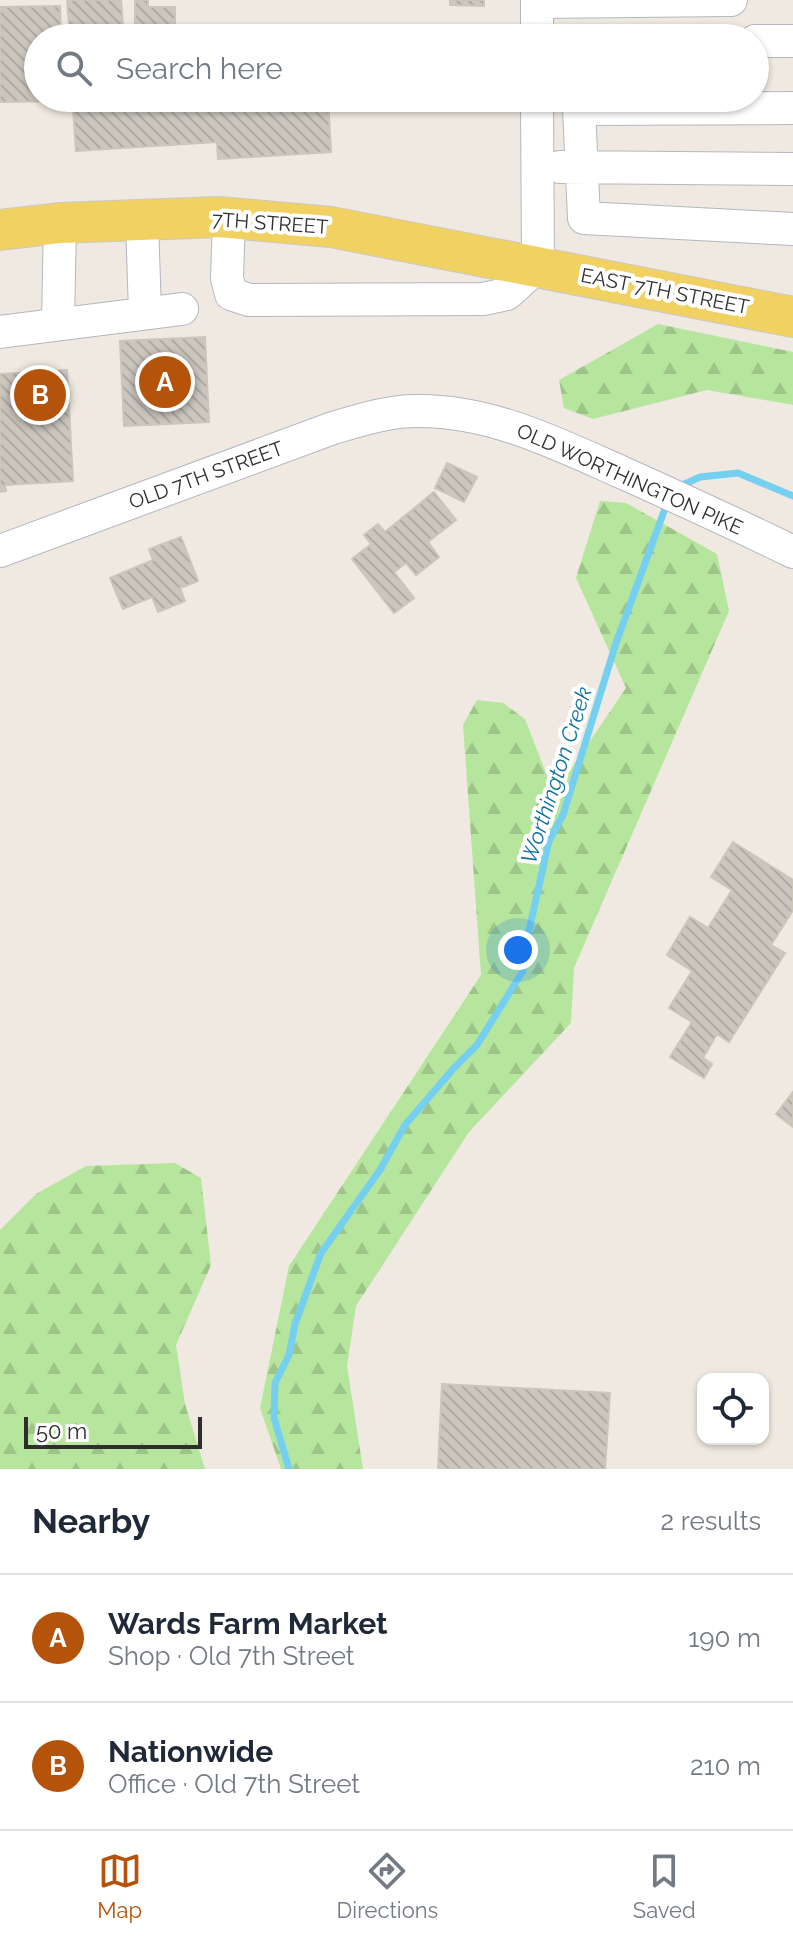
<!DOCTYPE html>
<html lang="en">
<head>
<meta charset="utf-8">
<style>
	body { margin:0; font-family:Raleway,sans-serif; background:#f6f6f7; color:#1f2937 }
	.controls { position:absolute; right:24px; bottom:24px; display:grid; overflow:hidden; border-radius:16px; box-shadow:0 2px 6px #0004 }
	.controls button { width:72px; height:72px; display:grid; place-items:center; padding:0; border:0; border-bottom:2px solid #e0e1e3; background:#fff; color:#1f2937; font:40px sans-serif }
	.scale { position:absolute; left:24px; bottom:20px; width:178px; box-sizing:border-box; padding-left:8px; border:4px solid #2e2e2e; border-top:0; font-size:22px; line-height:28px; white-space:nowrap; color:#2e2e2e; -webkit-text-stroke:6px #fff; paint-order:stroke }
	.you { position:absolute; left:518px; top:950px; width:28px; height:28px; margin:-20px; border:6px solid #fff; border-radius:50%; background:#1a73e8; box-shadow:0 0 0 12px #1a73e833 }
	.badge { display:grid; place-items:center; width:52px; height:52px; border-radius:50%; background:#b45309; color:#fff; font-size:26px; font-weight:700 }
	.pin { position:absolute; translate:-50% -50%; border:4px solid #fff; box-shadow:0 2px 8px #0006 }
	.list { margin:0; padding:0; list-style:none }
	h2 { display:flex; justify-content:space-between; align-items:center; height:104px; margin:0; padding:0 32px; font-size:34px }
	h2 small { font-size:26px; font-weight:400; color:#747a83 }
	.list li { display:grid; grid-template-columns:52px 1fr auto; gap:24px; align-items:center; box-sizing:border-box; height:128px; padding:0 32px; border-top:2px solid #e0e1e3 }
	.list b { display:block; font-size:30px; white-space:nowrap }
	.list p { margin:0; font-size:26px; white-space:nowrap; color:#747a83 }
	.list em { font-size:26px; font-style:normal; color:#747a83 }
	.icon { flex:none; width:44px; height:44px; fill:none; stroke:currentColor; stroke-width:2; stroke-linecap:round; stroke-linejoin:round }
	.map { position:relative; flex:none; width:793px; height:1469px; overflow:hidden }
	.search { position:absolute; background:#fff; box-shadow:0 2px 6px #0004; left:24px; right:24px; top:24px; height:88px; display:flex; align-items:center; gap:20px; box-sizing:border-box; padding:0 28px; border-radius:44px; color:#747a83; font-size:30px }
	.sheet { height:360px; background:#fff }
	nav { display:flex; justify-content:space-around; align-items:center; box-sizing:border-box; height:112px; border-top:2px solid #e0e1e3; background:#fff; font-size:22px; color:#747a83 }
	nav a { display:grid; justify-items:center; gap:4px }
	nav .on { color:#b45309 }
	.map>svg:first-child { display:block }
	.forest { fill:url(#forest-firs) }
	.lines { fill:none; stroke-linecap:round; stroke-linejoin:round }
	.stream { stroke:#75cff0; stroke-width:7 }
	.building { fill:url(#building-back-hatch); stroke:#cbc5ba; stroke-width:2 }
	.minor-casing { stroke:#b4b7c1; stroke-width:34 }
	.major-casing { stroke:#c9c9c9; stroke-width:42 }
	.minor { stroke:#fff; stroke-width:32 }
	.major { stroke:#f2d163; stroke-width:40 }
	.labels { text-anchor:middle; dominant-baseline:central; stroke-width:8; stroke-linejoin:round; paint-order:stroke }
	.street-label { font-size:20px; fill:#2e2e2e; stroke:#fff }
	.water-label { font-size:22px; font-style:italic; fill:#0d6fa3; stroke:#fff }
</style>
</head>
<body>
<div class="map">
<svg width="793" height="1469" viewBox="0 0 793 1469">
	<defs>
		<pattern id="forest-firs" width="22" height="20" patternUnits="userSpaceOnUse" patternTransform="scale(2)"><rect width="22" height="20" fill="#b6e59e"/><path d="M5 1l3.5 6h-7zM16 11l3.5 6h-7z" fill="#9dc588"/></pattern>
		<pattern id="building-back-hatch" width="6" height="6" patternUnits="userSpaceOnUse" patternTransform="scale(2)"><rect width="6" height="6" fill="#cbc7bf"/><path d="M-1 5l2 2M0 0l6 6M5-1l2 2" fill="none" stroke="#afaba4"/></pattern>
	</defs>
	<rect width="100%" height="100%" fill="#efe9e1"/>
	<path class="forest" d="M658 324 793 352V405L707 390 593 419 564 408 559 380Z
		M600 501 626 503 717 554 729 611 574 968 571 1023 469 1132 356 1306 347 1366 363 1469H281L260 1408 289 1266 481 975 463 725 477 700 503 703 525 719 554 794 626 688 576 578Z
		M175 1163 201 1178 211 1265 176 1345 185 1404 205 1469H0V1230L36 1194 86 1166Z"/>
	<g class="lines">
		<path class="stream" d="M678 487 700 477 738 473 793 496
			M289 1469 274 1418 275 1383 289 1355 295 1324 321 1253 380 1170 405 1125 454 1068 477 1045 523 971 528 935 549 841 563 815 616 643 667 503"/>
	</g>
	<path class="building" d="M67 0H121L124 38H70Z
		M135 0H148V7H175V38H135Z
		M450 0H484V6L450 5Z
		M60 6 61 38H38V98H62V101L0 102V7Z
		M229 98H328L331 152 218 159 217 142 76 151 73 108Z
		M205 337 209 422 124 426 120 341Z
		M67 370 73 481 5 485 6 491 0 492V374Z
		M447 463 477 477 464 502 435 488Z
		M434 492 456 520 428 542 439 557 416 575 406 563 394 572 414 598 394 613 352 559 371 544 364 535 378 524 385 532Z
		M181 537 198 581 180 588 185 601 158 612 152 597 123 609 110 578 153 560 149 549Z
		M733 842 793 880V910L771 945 785 953 729 1042 717 1034 703 1058 712 1064 704 1078 670 1057 692 1022 669 1008 692 971 667 955 690 917 708 928 732 890 711 877Z
		M793 1092V1127L776 1114Z
		M442 1384 610 1393 605 1469H438Z"/>
	<g class="lines">
		<g class="minor-casing">
			<path id="minor" d="M537 0V38
				M537 2 731 0
				M755 41H793
				M793 108 579 109 584 218 793 229
				M560 167 793 169
				M229 218 227 278 231 294 249 300 483 299 507 294 538 266 537 98
				M142 220 145 313
				M58 324 60 223
				M0 332 182 309
				M0 551 333 428C360 420 388 411 417 411 489 410 556 443 621 472 679 498 736 524 793 552"/>
		</g>
		<g class="major-casing">
			<path id="major" d="M0 230 60 223 219 217 331 227 793 317"/>
		</g>
		<use href="#minor" class="minor"/>
		<use href="#major" class="major"/>
	</g>
	<g class="labels">
		<g class="street-label">
			<text transform="translate(270 223) rotate(4)">7TH STREET</text>
			<text transform="translate(665 291) rotate(11)">EAST 7TH STREET</text>
			<text transform="translate(206 475) rotate(-20)">OLD 7TH STREET</text>
			<text transform="translate(630 479) rotate(24)">OLD WORTHINGTON PIKE</text>
		</g>
		<g class="water-label">
			<text transform="translate(556 775) rotate(-72)">Worthington Creek</text>
		</g>
	</g>
</svg>
<div class="controls">
<button><svg class="icon" aria-label="locate" viewBox="0 0 24 24"><circle cx="12" cy="12" r="6"/><path d="M12 2v4M12 18v4M2 12h4M18 12h4"/></svg></button>
</div>
<div class="scale">50 m</div>
<div class="you"></div>
<div class="pin badge" style="left:165px;top:382px">A</div>
<div class="pin badge" style="left:40px;top:395px">B</div>
<div class="search"><svg class="icon" aria-label="search" viewBox="0 0 24 24"><circle cx="10" cy="10" r="6"/><path d="M15 15l6 6"/></svg>Search here</div>
</div>
<section class="sheet">
<h2>Nearby<small>2 results</small></h2>
<ul class="list">
<li><span class="badge">A</span><div><b>Wards Farm Market</b><p>Shop · Old 7th Street</p></div><em>190 m</em></li>
<li><span class="badge">B</span><div><b>Nationwide</b><p>Office · Old 7th Street</p></div><em>210 m</em></li>
</ul>
</section>
<nav>
<a class="on"><svg class="icon" aria-label="map" viewBox="0 0 24 24"><path d="M3 6l6-2 6 2 6-2v14l-6 2-6-2-6 2zM9 4v14M15 6v14"/></svg>Map</a>
<a><svg class="icon" aria-label="directions" viewBox="0 0 24 24"><path d="M12 3l9 9-9 9-9-9zM9 14v-3h6M13 9l2 2-2 2"/></svg>Directions</a>
<a><svg class="icon" aria-label="saved" viewBox="0 0 24 24"><path d="M7 4h10v16l-5-4-5 4z"/></svg>Saved</a>
</nav>
</body>
</html>
